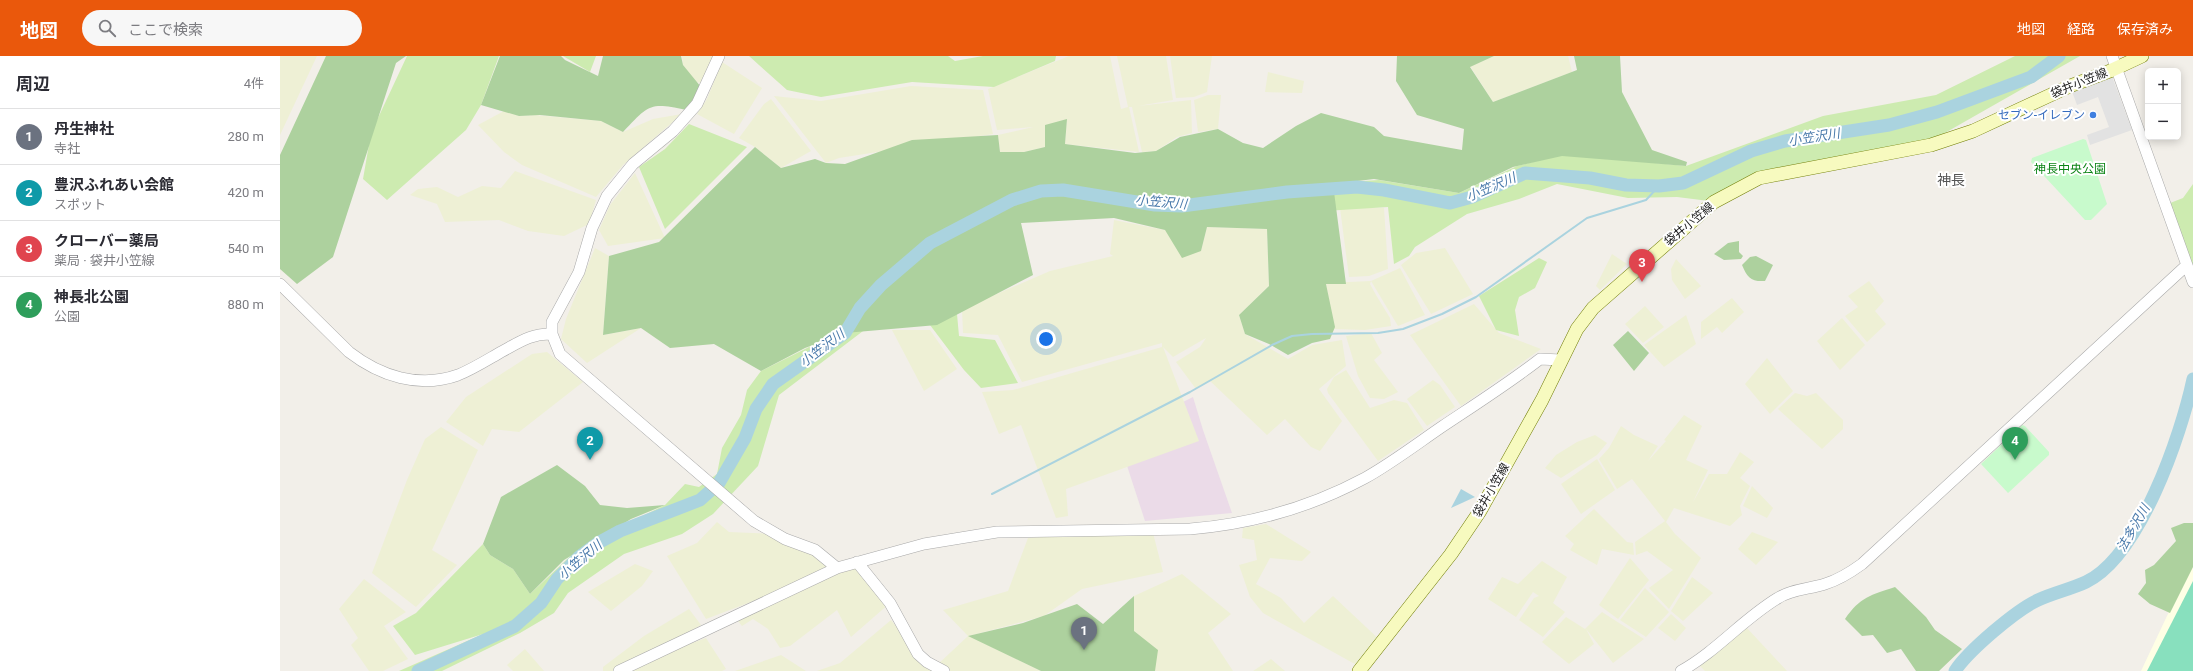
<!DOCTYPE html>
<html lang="ja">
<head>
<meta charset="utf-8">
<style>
	body { margin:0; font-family:Roboto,"Noto Sans JP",sans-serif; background:#f7f7f7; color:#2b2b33 }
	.controls { position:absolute; right:12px; top:12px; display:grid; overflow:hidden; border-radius:6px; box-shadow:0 2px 10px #0003 }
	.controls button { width:36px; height:36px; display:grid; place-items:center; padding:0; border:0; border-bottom:1px solid #e1e1e2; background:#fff; color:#2b2b33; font:20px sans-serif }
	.you { position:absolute; left:766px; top:283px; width:14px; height:14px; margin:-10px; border:3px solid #fff; border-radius:50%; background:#1a73e8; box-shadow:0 0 0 6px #1a73e833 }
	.badge { display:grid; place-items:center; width:26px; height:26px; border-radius:50%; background:#ea580c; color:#fff; font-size:13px; font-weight:700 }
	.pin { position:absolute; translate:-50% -33px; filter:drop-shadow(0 1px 2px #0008) }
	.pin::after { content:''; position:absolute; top:21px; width:14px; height:12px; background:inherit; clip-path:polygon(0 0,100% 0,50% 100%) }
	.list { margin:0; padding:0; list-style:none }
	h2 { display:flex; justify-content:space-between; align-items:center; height:52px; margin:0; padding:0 16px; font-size:17px }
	h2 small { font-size:13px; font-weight:400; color:#7c7c81 }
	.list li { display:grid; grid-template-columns:26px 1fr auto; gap:12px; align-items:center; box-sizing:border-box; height:56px; padding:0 16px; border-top:1px solid #e1e1e2 }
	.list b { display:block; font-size:15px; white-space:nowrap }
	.list p { margin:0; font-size:13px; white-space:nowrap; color:#7c7c81 }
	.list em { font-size:13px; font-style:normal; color:#7c7c81 }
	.icon { flex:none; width:22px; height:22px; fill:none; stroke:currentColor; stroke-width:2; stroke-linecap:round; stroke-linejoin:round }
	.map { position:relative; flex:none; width:1913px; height:615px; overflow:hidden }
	header { display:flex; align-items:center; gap:24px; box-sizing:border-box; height:56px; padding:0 20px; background:#ea580c; color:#fff }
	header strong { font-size:19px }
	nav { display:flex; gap:22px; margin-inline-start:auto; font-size:14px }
	.search { width:280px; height:36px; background:#f7f7f7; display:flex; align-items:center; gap:10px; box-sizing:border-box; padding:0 14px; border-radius:22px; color:#7c7c81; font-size:15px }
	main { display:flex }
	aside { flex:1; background:#fff }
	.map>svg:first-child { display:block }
	.industrial { fill:#ebdbe8 }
	.education { fill:#ffffe5 }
	.farmland { fill:#eef0d5 }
	.grass { fill:#cdebb0 }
	.forest { fill:#add19e }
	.park { fill:#c8facc }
	.pitch { fill:#88e0be }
	.parking { fill:#e2e2e2 }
	.water { fill:#aad3df }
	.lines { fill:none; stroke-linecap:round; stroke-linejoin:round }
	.stream { stroke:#aad3df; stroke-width:2 }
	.river { stroke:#aad3df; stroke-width:13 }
	.tertiary-casing { stroke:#a9a9a9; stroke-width:12 }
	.secondary-casing { stroke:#707d05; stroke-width:14 }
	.tertiary { stroke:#fff; stroke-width:11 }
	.secondary { stroke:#f7fabf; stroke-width:13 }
	.shop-dot { fill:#3f7fe0; stroke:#fff; stroke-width:1.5 }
	.labels { text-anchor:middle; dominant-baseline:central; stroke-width:4; stroke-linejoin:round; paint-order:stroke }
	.street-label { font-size:12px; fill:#222; stroke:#fff }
	.shop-label { font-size:12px; fill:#366cbe; stroke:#fff; text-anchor:end }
	.park-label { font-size:12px; fill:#0c8416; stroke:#fff }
	.water-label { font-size:13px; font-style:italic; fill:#4a7aab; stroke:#fff }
	.quarter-label { font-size:14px; fill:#555; stroke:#fff }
</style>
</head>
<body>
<header>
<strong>地図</strong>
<div class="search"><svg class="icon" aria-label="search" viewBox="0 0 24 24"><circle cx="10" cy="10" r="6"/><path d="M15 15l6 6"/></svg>ここで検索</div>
<nav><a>地図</a><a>経路</a><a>保存済み</a></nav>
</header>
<main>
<aside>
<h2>周辺<small>4件</small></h2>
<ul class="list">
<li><span class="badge" style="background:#6b7280">1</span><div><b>丹生神社</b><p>寺社</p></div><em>280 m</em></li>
<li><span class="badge" style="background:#0f9aa8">2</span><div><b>豊沢ふれあい会館</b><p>スポット</p></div><em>420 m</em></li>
<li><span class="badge" style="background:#e0444e">3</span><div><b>クローバー薬局</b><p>薬局 · 袋井小笠線</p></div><em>540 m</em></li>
<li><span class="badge" style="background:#2e9e5b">4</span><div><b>神長北公園</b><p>公園</p></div><em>880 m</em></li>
</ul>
</aside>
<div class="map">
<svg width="1913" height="615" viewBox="0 0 1913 615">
	<rect width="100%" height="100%" fill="#f2efe9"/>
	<path class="industrial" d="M913 341 923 374 952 457 865 465 837 379Z"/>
	<path class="education" d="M1913 505V615H1861Z"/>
	<path class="farmland" d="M0 0H37L0 79Z
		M402 0H435L422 27 415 26 403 9Z
		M789 0H830L841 53 848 51 837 0H886L893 44 858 50 911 44 912 77 897 81 876 95 862 96 852 51H849L859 96 785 88 787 63 765 91 744 96H720L718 79 753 71 717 74 708 33Z
		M890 0H932L927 36 914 41 896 42Z
		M1214 0H1288L1292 16 1213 46 1190 10Z
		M442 6 482 32 454 78 417 58 427 43Z
		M988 16 1024 25 1022 37 985 36Z
		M631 30 703 34 713 78 559 102 546 107 494 40 541 45Z
		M928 39H941L938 73 918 76 914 44Z
		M491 43 531 95 501 112 475 91 459 82 484 48Z
		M224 55 239 60 255 59 321 65 343 76 373 63 402 58 343 109 316 141 242 109 224 96 198 69Z
		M235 115 316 144 309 168 284 180 248 175 219 164 165 166 157 148 130 139 138 133 157 131 178 141 202 130 221 132Z
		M355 117 385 182 328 190 319 174 330 149Z
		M1060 152H1104L1108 213 1089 220 1069 221Z
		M834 164 885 174 921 195 927 171 987 173 989 230 959 259 965 278 1008 303 1032 289 1062 284 1066 310 1039 333 1062 365 1040 395 1031 391 1005 363 987 379 930 325 916 333 896 306 920 291 926 282 893 301 883 291 919 385 786 433 788 460 776 462 741 369 719 378 702 336 733 334 882 291V287L742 326 718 279 683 277 682 253 770 215 833 200 830 198Z
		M315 192 329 200 323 279 361 272 307 307 281 283 286 263Z
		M1165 192 1193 238 1151 258 1121 209 1136 197Z
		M1332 198 1347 208 1320 234 1316 230Z
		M1396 203 1421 230 1405 243 1392 224 1391 213Z
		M1120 212 1145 259 1118 270 1091 225 1090 228 1096 239 1110 262 1111 270 1085 274 1054 273 1046 227 1091 225Z
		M1589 225 1604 245 1595 255 1606 268 1587 286 1565 260 1578 251 1568 240Z
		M1452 242 1464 256 1442 277 1437 271 1421 283V266Z
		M1194 248 1219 277 1261 293 1181 350 1130 279Z
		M1365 250 1384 271 1363 287 1345 268Z
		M1406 259 1416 288 1384 311 1364 289Z
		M1562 262 1585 289 1560 314 1537 285Z
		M612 274H650L677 313 644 335Z
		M1091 277 1102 297 1094 304 1118 336 1104 343 1090 342 1078 320 1066 280Z
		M267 296 303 326 239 376 212 373 203 390 166 366 186 341 252 298Z
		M1487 302 1513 335 1490 358 1465 328Z
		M1066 314 1090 352 1114 344 1127 347 1144 374 1098 405 1048 337 1047 333 1054 321Z
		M1153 324 1160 329 1175 351 1147 370 1127 343Z
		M1515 337 1527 340 1536 337 1563 364V373L1542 393 1498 353Z
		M1404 359 1422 370 1406 404 1428 414 1413 446 1429 418H1447L1460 396 1474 406 1460 422 1470 430 1460 450 1462 459 1450 470 1394 452 1386 466 1395 478 1421 502 1389 553 1369 532 1393 514 1367 495 1356 499 1355 486 1385 465 1352 423 1337 433 1319 403 1329 392 1341 370 1354 379 1378 390 1368 405 1386 385 1384 384Z
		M161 371 198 394 152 494 177 509 136 551 92 517 127 424 145 383Z
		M1315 379 1327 387 1317 399 1281 422 1265 412 1276 399 1297 386Z
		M1317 403 1335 434 1301 458 1281 428Z
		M1472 430 1493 452 1487 462 1463 450Z
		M1314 453 1347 486 1353 487 1354 499 1322 493 1317 509 1290 494 1294 488 1285 480Z
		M437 466 449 476 495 478 535 494 552 515 426 563 387 500 417 487Z
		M986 468 1031 496 1022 505 990 502 976 528 1001 542 1024 567 1053 540 1103 587 1082 612 983 557 970 541 959 509 977 504 974 484 962 482 963 472Z
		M872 473 883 516 802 533 764 560 689 580 761 615H660L655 611 688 580 663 554 728 535 748 482Z
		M1472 476 1498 486 1476 509 1458 493Z
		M1350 502 1369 524 1338 563 1319 549Z
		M1262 505 1287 521 1273 547 1285 556 1263 581 1239 564 1254 542 1259 540 1253 536 1236 561 1208 543 1222 521 1238 528Z
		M577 506 610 547 571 581 557 554 510 590 500 592 488 573 473 563 462 570 454 560Z
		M355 508 373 515 362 530 331 555 308 536Z
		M902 518 951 558 928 577 953 615H869L854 575V540Z
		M1412 521 1433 537 1403 565 1391 555Z
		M84 523 126 556 104 570 128 603 103 615H89L71 589 78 582 59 553Z
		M1365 532 1389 556 1366 581 1340 564Z
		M409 553 421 569 338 615H323V611L364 580Z
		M1322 556 1364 583 1333 607 1306 573 1314 588 1289 608 1262 586 1286 561 1305 573Z
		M1391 558 1406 572 1395 585 1378 572Z
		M611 564 652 615H537L560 607Z
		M1466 571 1507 615H1425L1419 609Z
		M426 582 446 613 442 615H343L356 607Z
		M245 593 264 615H233L227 609Z
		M501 599 526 615H455Z
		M991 603 1005 615H973Z"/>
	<path class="grass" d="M127 0H219L201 49 186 74 107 144 83 123 91 77Z
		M283 0H316L310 16Z
		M469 0H668L675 5 703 0H776L775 5 714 31 632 26 541 41 507 34Z
		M1735 0H1800L1649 86 1505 110 1429 145 1397 141 1348 142 1277 128 1239 143 1187 158 1135 191 1129 200 1114 208 1108 151 885 165 814 150 724 163 629 240 499 339 478 410 433 458 402 478 344 498 288 537 274 557 240 577 162 615H119L203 578 135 599 113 570 136 557 203 488 210 499 233 513 250 538 301 490 385 449 405 428 419 431 437 418 442 392 461 359 467 334 481 315 533 289 566 264 615 208 674 164 733 136 813 121 897 137 1099 124 1179 137 1237 110 1284 98 1406 110 1543 60 1656 39Z
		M409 68 467 91 385 173 359 111 385 93Z
		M1913 128V218L1885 149 1903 142Z
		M1259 202 1267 206 1255 232 1239 241 1235 254 1239 280 1216 274 1199 240Z
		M677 258 679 280 715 284 738 327 701 332 684 314 650 269Z"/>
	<path class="forest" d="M46 0H126L116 7 53 201 17 228 0 213V99Z
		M220 0H281L285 4 318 20 323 0H401L403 9 421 31 406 54C369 46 369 49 343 76L321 65 260 59 239 60 201 49Z
		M1117 0H1214L1190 11 1213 46 1297 14 1294 0H1340L1342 36 1372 94 1407 106 1406 110 1282 100 1233 111 1179 137 1094 123 1053 128 1066 228H1046L1055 271 1050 283 1032 287 1008 299 989 288 965 278 959 259 989 230 987 173 927 171 921 195 902 202 885 174 834 162 741 167 753 219 657 269 565 277 525 292 481 315 434 288 390 292 361 272 323 279 329 200 379 186 475 91 501 112 535 103 546 107 565 108 632 84 718 79 720 96H744L765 91V69L787 63 785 88 855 97 876 95 900 81 938 73 963 87 983 92 1016 70 1041 57 1094 71 1104 80 1182 94 1184 73 1137 59 1116 25Z
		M1459 185V196L1463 200 1461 203 1444 204 1434 198 1448 187Z
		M1476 200 1493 209 1485 225C1471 226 1467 221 1462 209L1470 201Z
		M1348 275 1369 297 1354 315 1333 289Z
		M277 409 305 430 320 449 347 452 385 449 351 463 284 504 250 538 233 513 210 499 203 488 221 441Z
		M1904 467H1913V511L1890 557 1870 548 1858 538 1866 527 1865 514 1874 509 1896 485 1891 472Z
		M1615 531 1646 561 1655 574 1682 593 1659 615H1636L1621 593 1607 597 1593 579 1582 580 1565 563C1580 541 1591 539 1615 531Z
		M854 540V575L878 594 875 615H761L688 580 743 567 797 548 823 568Z"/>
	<path class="park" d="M1803 83 1806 84 1827 148 1811 164H1805L1751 106 1752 102Z
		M1742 369 1745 370 1769 396V399L1728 437 1701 408Z"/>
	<path class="pitch" d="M1913 525V615H1867Z"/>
	<path class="parking" d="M1830 15 1852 74 1810 89 1807 79 1829 71 1818 41 1797 49 1790 30Z"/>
	<path class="water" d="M1181 433 1195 441 1171 452Z"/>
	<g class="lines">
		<path class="stream" d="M712 438 910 336 992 289 1012 280 1032 278 1098 277 1123 273 1162 258 1196 241 1307 162 1366 144 1379 130"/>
		<path class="river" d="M138 615 235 570 261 547 277 523 299 501 318 487 340 475 420 444 439 427 465 382 476 353 493 328 565 277 580 252 601 229 650 187 732 144 761 135 783 134 875 149 902 150 1007 136 1077 131 1104 134 1170 147 1192 141 1245 117 1310 122 1346 129 1379 130 1403 127 1471 95 1505 85 1609 69 1657 56 1751 21 1779 0
			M1675 615C1688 595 1736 554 1758 544 1773 537 1791 533 1806 526 1860 500 1901 379 1913 323"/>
		<g class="tertiary-casing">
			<path id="tertiary" d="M439 0 417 48 393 75 353 108 327 140 312 172 299 216 272 266V278L280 298 474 465 505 483 535 494 557 512
				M1832 0 1913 226
				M0 228 69 296C100 320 139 333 178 319 193 313 207 304 221 296 238 287 252 277 272 278
				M577 506 610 547 638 598 647 606 664 615
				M339 615 557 512 644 488 717 476 910 473C971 468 1031 451 1085 422 1112 407 1138 387 1163 370 1196 348 1229 327 1260 303L1281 304
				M1401 615C1437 595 1463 563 1498 542 1512 533 1530 533 1545 528 1558 524 1571 516 1582 508L1907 209"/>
		</g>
		<g class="secondary-casing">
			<path id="secondary" d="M1079 615 1171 498 1200 455 1262 344 1297 273 1313 252 1434 146 1479 122 1651 89 1693 75 1790 30 1830 15 1862 0"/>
		</g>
		<use href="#tertiary" class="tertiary"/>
		<use href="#secondary" class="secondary"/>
	</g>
	<circle class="shop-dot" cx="1813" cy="59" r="4"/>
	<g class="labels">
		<g class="street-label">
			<text transform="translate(1799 27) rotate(-22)">袋井小笠線</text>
			<text transform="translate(1409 168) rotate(-40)">袋井小笠線</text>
			<text transform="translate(1211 434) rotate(-60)">袋井小笠線</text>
		</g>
		<g class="shop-label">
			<text x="1805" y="59">セブン-イレブン</text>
		</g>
		<g class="park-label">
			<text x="1790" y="113">神長中央公園</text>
		</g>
		<g class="water-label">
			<text transform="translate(1534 81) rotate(-9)">小笠沢川</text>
			<text transform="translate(1211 131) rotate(-23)">小笠沢川</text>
			<text transform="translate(881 146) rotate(5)">小笠沢川</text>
			<text transform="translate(542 292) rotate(-37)">小笠沢川</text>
			<text transform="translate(1853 472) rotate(-60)">法多沢川</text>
			<text transform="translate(300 504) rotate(-40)">小笠沢川</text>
		</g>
		<g class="quarter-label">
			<text x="1671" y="124">神長</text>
		</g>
	</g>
</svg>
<div class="controls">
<button>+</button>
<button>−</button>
</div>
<div class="you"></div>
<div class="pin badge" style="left:804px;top:594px;background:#6b7280">1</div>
<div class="pin badge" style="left:310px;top:404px;background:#0f9aa8">2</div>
<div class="pin badge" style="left:1362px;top:226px;background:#e0444e">3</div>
<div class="pin badge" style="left:1735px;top:404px;background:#2e9e5b">4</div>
</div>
</main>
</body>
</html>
